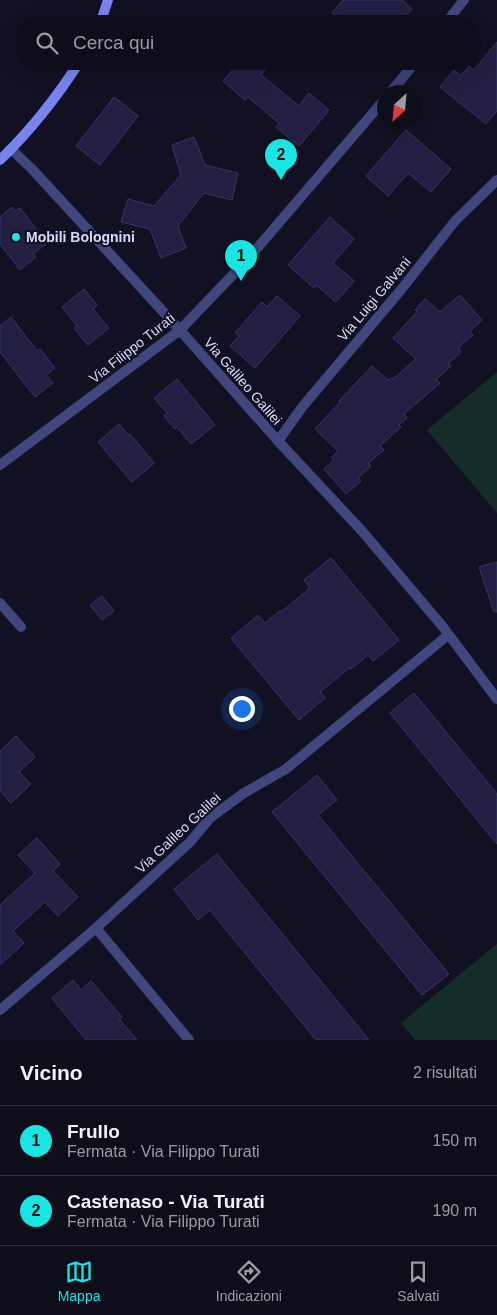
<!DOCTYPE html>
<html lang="it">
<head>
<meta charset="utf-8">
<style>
	body { margin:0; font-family:Arial,sans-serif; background:#171623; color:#f1f3f6 }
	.compass { position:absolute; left:377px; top:85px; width:45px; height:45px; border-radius:50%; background:#0e0d1a; box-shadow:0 5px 20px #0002; rotate:206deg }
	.you { position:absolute; left:241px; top:708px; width:18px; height:18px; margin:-12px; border:4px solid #fff; border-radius:50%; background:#1a73e8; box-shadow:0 0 0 8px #1a73e833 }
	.badge { display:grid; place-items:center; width:32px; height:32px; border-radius:50%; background:#19e5e3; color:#111; font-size:16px; font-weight:700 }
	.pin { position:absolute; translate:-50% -41px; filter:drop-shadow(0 1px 2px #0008) }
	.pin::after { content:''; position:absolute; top:26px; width:18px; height:15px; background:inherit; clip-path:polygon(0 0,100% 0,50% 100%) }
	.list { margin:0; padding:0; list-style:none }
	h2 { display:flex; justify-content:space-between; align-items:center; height:65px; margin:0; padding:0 20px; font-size:21px }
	h2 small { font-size:16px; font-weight:400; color:#9b9ca2 }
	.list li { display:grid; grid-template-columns:32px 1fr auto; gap:15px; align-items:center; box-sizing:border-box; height:70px; padding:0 20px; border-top:1px solid #2e2d39 }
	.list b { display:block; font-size:19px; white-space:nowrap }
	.list p { margin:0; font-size:16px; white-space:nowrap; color:#9b9ca2 }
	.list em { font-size:16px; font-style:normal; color:#9b9ca2 }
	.icon { flex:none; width:28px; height:28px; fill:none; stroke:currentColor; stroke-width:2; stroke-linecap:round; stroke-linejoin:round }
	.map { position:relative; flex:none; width:497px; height:1040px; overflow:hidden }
	.search { position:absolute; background:#0e0d1a; box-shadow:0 5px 20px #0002; left:15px; right:15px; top:15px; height:55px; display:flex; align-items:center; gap:12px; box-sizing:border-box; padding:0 18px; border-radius:28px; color:#9b9ca2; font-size:19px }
	.sheet { height:205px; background:#0e0d1a }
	nav { display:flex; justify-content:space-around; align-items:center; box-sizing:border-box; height:70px; border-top:1px solid #2e2d39; background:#0e0d1a; font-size:14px; color:#9b9ca2 }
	nav a { display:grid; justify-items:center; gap:2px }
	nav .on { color:#19e5e3 }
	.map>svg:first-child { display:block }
	.green { fill:#152d29 }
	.building { fill:#221f42; stroke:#39346c }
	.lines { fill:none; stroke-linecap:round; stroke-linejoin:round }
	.street { stroke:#41467d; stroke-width:10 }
	.secondary { stroke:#7983f0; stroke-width:10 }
	.poi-dot { fill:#19e5e3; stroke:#121123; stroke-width:2 }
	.labels { text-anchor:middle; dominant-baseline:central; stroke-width:4.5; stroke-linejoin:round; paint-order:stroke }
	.poi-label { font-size:14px; font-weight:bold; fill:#d8d8fb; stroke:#121123; text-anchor:start }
	.street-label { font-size:14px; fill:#d8d8fb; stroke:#121123 }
</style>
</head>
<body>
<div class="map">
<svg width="497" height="1040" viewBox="0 0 497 1040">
	<rect width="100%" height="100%" fill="#121123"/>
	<path class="green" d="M497 372V513L427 430Z
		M497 944V1040H415L401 1023Z"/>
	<path class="building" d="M343 0H402L412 9 399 24H344L332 13Z
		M497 42V111L486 124 440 87 454 70 461 76 469 66 474 70Z
		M240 61H272L261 75 299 106 309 93 329 110 299 146 276 127 279 123 248 97 245 100 223 81Z
		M114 97 138 116 100 165 76 146Z
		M406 130 451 169 431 192 408 173 388 196 366 176Z
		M194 137 205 165 238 173 232 200 204 193 178 226 186 248 161 258 150 229 121 222 128 199 154 206 181 175 172 145Z
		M12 207 15 211 20 208 47 243 33 254 36 257 20 270 0 244V217Z
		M330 217 354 239 333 263 354 281 336 302 316 285 314 288 288 265Z
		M84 289 97 305 93 309 109 328 88 345 74 328 77 326 62 307Z
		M460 295 482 320 470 331 473 335 458 348 461 352 448 364 451 366 436 379 440 383 404 414 407 418 399 425 401 427 380 446 384 450 368 463 371 466 358 478 361 481 346 494 324 469 334 460 332 457 338 451 315 429 340 402 339 401 372 366 388 380 392 378 393 379 416 359 393 338 417 312 415 310 425 299 440 312Z
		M277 296 300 316 255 368 230 346 239 336 235 333 262 302 267 307Z
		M11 317 37 351 40 349 55 368 46 375 53 383 35 397 0 352V326Z
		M177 379 215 425 191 444 177 427 175 429 164 416 167 413 154 398Z
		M119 424 128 435 130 434 154 463 132 482 98 442Z
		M331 558 399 640 373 661 368 655 351 669 349 668 320 692 325 698 299 720 231 638 258 615 265 623 280 611 281 612 310 588 304 580Z
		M497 562V612H494L479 567Z
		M102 596 114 611 102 620 90 605Z
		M414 693 497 794V844L390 713Z
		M16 736 35 757 19 772 31 784 11 803 0 791V751Z
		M317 775 337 800 318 815 449 974 422 995 272 812Z
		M37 838 60 864 53 871 78 897 58 916 45 902 13 931 24 943 0 965V905L35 873 18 855Z
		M217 854 369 1040H316L210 910 198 920 174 889Z
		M73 980 81 990 91 981 122 1017 119 1019 137 1040H86L52 998Z"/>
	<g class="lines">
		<path class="street" d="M445 24 464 0
			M391 92 416 61
			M11 149 32 169 180 330 278 441 362 531 443 627 497 699
			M278 441 303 406 400 291 455 221 497 180
			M0 465 180 330 247 260 384 100
			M0 603 21 627
			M96 928 189 1040
			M0 1010 96 928 190 842 210 818 244 793 286 769 448 635"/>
		<path class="secondary" d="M100 24 108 0
			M0 160C31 130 57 97 80 61"/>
	</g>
	<circle class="poi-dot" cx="16" cy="237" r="5"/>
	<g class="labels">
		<g class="poi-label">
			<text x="26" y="237">Mobili Bolognini</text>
		</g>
		<g class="street-label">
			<text transform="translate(374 299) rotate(-50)">Via Luigi Galvani</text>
			<text transform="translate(132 348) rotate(-38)">Via Filippo Turati</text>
			<text transform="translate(243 381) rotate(49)">Via Galileo Galilei</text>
			<text transform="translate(178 833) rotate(-43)">Via Galileo Galilei</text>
		</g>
	</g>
</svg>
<svg class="compass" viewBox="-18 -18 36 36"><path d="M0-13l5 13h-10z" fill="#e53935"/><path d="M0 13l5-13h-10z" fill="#9b9ca2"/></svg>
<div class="you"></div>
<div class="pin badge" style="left:241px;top:281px">1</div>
<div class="pin badge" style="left:281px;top:180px">2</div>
<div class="search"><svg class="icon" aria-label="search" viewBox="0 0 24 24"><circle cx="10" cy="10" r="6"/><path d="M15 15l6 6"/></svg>Cerca qui</div>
</div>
<section class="sheet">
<h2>Vicino<small>2 risultati</small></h2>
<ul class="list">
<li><span class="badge">1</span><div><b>Frullo</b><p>Fermata · Via Filippo Turati</p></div><em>150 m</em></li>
<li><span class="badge">2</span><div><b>Castenaso - Via Turati</b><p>Fermata · Via Filippo Turati</p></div><em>190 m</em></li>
</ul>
</section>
<nav>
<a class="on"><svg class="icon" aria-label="map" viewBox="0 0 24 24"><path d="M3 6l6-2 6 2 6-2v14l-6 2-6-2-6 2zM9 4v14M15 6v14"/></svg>Mappa</a>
<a><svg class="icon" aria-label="directions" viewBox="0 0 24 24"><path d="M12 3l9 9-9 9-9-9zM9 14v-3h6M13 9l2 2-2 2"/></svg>Indicazioni</a>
<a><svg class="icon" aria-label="saved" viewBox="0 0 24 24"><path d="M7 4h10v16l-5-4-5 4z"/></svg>Salvati</a>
</nav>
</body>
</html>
